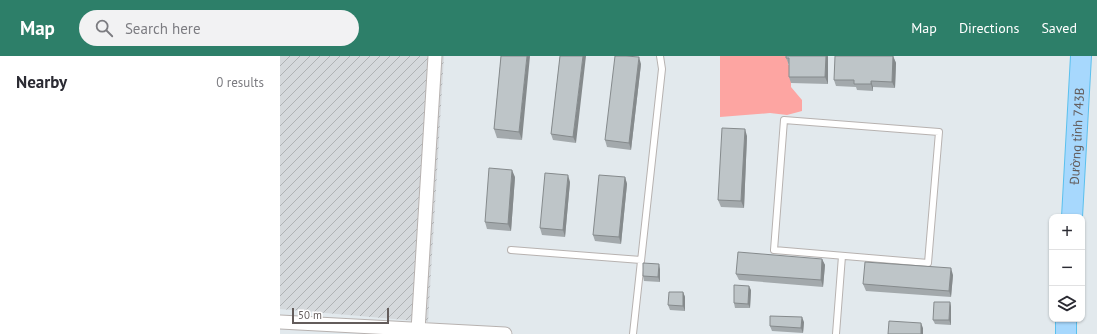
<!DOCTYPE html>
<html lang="en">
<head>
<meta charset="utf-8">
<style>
	body { margin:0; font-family:"PT Sans",sans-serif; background:#f2f2f3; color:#2b2b33 }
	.controls { position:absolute; right:12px; bottom:12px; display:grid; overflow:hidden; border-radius:8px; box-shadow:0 1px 3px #0004 }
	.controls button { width:36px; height:36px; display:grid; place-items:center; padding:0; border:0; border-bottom:1px solid #e1e1e2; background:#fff; color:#2b2b33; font:20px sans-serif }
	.scale { position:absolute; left:12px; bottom:10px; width:97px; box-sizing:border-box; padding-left:4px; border:2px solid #635c5b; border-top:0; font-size:11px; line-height:14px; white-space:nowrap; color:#635c5b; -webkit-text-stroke:3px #fff; paint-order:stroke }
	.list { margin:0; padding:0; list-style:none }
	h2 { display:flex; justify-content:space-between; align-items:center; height:52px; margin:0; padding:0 16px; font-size:17px }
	h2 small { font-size:13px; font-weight:400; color:#7c7c81 }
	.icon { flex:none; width:22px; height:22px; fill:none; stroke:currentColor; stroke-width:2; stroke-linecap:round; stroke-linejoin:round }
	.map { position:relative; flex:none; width:817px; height:278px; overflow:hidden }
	header { display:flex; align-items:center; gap:24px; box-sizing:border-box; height:56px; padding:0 20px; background:#2d7f69; color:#fff }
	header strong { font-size:19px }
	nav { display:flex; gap:22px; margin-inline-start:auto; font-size:14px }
	.search { width:280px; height:36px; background:#f2f2f3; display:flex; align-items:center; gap:10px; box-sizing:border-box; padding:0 14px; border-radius:22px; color:#7c7c81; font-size:15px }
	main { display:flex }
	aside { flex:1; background:#fff }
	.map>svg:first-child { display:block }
	.industrial { fill:url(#industrial-furrows) }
	.water { fill:#fda5a2 }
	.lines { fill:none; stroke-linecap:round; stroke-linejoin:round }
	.service-casing { stroke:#b7b2b0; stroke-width:8 }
	.minor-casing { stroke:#b7b2b0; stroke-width:15 }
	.primary-casing { stroke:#5ac0ee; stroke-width:22 }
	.service { stroke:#fff; stroke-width:6 }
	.minor { stroke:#fff; stroke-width:13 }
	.primary { stroke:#a7d8fd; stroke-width:20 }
	.wall { fill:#a3a9ac }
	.shaded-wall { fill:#858a8c }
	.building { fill:#bec5c8; stroke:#858a8c }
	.labels { text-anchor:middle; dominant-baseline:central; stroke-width:3; stroke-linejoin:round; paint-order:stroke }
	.street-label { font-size:13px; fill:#635c5b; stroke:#fff }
</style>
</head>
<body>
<header>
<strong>Map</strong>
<div class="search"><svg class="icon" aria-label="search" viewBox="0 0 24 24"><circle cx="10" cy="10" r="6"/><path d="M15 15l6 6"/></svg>Search here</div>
<nav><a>Map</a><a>Directions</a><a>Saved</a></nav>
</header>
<main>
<aside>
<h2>Nearby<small>0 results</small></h2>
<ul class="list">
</ul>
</aside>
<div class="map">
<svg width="817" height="278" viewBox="0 0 817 278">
	<defs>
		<pattern id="industrial-furrows" width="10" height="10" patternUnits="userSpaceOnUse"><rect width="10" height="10" fill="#d5d9dc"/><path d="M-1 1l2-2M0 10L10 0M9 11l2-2" fill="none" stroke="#b0b3b5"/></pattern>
	</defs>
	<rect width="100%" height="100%" fill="#e2e9ed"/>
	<path class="industrial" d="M0 0H164L148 266 0 253Z"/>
	<path class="water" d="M440 0H508V9H511V31L522 44V55L507 59 490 57 440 61Z"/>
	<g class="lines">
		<g class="service-casing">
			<path id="service" d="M504 64 659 76 648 207 494 194Z
				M231 194 361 204
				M353 278 382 13 380 0
				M556 278 562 200"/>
		</g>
		<g class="minor-casing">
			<path id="minor" d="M0 266 225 278
				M138 274 155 0"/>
		</g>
		<g class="primary-casing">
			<g id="primary">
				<path id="s1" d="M792 161 801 0"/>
				<path d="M786 278V263"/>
			</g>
		</g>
		<use href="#service" class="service"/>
		<use href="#minor" class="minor"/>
		<use href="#primary" class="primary"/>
	</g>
	<path class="wall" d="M221 0 242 84 217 82 214 73Z
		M280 0 296 87 273 84 271 78Z
		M506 0H548V28L511 27 509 21V9L506 2Z
		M613 0 616 7 615 32 593 31V35L577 34 576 31 556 30 554 24Z
		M361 8 351 94 327 91 325 84Z
		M467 80 464 152 441 151 438 144Z
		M235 121 231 175 207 173 205 166Z
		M345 121 347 128 341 188 315 185 313 179Z
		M290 126 285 181 262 179 260 172Z
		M542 203 545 209 543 231 459 224 456 218Z
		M380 213V226L364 225 363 220Z
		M673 219 671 241 586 235 583 228Z
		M471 234 470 252H455L454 247Z
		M403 236 405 241V255L390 254 388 249Z
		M670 246 671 251V269L655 268 653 264Z
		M524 266 523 277 492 275 490 270Z"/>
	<path class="shaded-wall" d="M247 0H250L242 84 239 76Z
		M303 0H306L296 87 293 81Z
		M546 0H548V28L545 21Z
		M613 0 616 7 615 32 612 26Z
		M359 1 361 8 351 94 349 87Z
		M591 25 593 31V35L591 28Z
		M465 73 467 80 464 152 461 145Z
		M232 114 235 121 231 175 228 168Z
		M288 119 290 126 285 181 283 174Z
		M345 121 347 128 341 188 339 181Z
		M542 203 545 209 543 231 541 224Z
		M379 208 380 213V226L378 221Z
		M671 212 673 219 671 241 669 235Z
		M469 230 471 234 470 252 468 248Z
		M403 236 405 241V255L403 250Z
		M670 246 671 251V269L669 264Z
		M522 261 524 266 523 277 521 272Z
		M641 267 643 272V278H641Z"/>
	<path class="building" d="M221 0H247L239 76 214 73Z
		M280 0H303L293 81 271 78Z
		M335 0H346L359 1 349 87 325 84Z
		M506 0H546L545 21H509V2H506Z
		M555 0H613L612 26 591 25V28H574V24H554Z
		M442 72 465 73 461 145 438 144Z
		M209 112 232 114 228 168 205 166Z
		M265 117 288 119 283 174 260 172Z
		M319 119 345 121 339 181 313 179Z
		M458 196 542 203 541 224 456 218Z
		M585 206 671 212 669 235 583 228Z
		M363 207 379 208 378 221 363 220Z
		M454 229 469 230 468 248 454 247Z
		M389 236H403V250L388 249Z
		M654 246H670L669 264H653Z
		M490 260 522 261 521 272 490 270Z
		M609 265 641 267V278H608Z"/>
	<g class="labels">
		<g class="street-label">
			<text stroke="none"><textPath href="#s1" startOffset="81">Đường tỉnh 743B</textPath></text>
		</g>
	</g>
</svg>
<div class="controls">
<button>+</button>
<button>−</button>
<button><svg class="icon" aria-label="layers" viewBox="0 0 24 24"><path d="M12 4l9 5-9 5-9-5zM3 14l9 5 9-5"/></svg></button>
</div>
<div class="scale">50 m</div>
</div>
</main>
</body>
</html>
